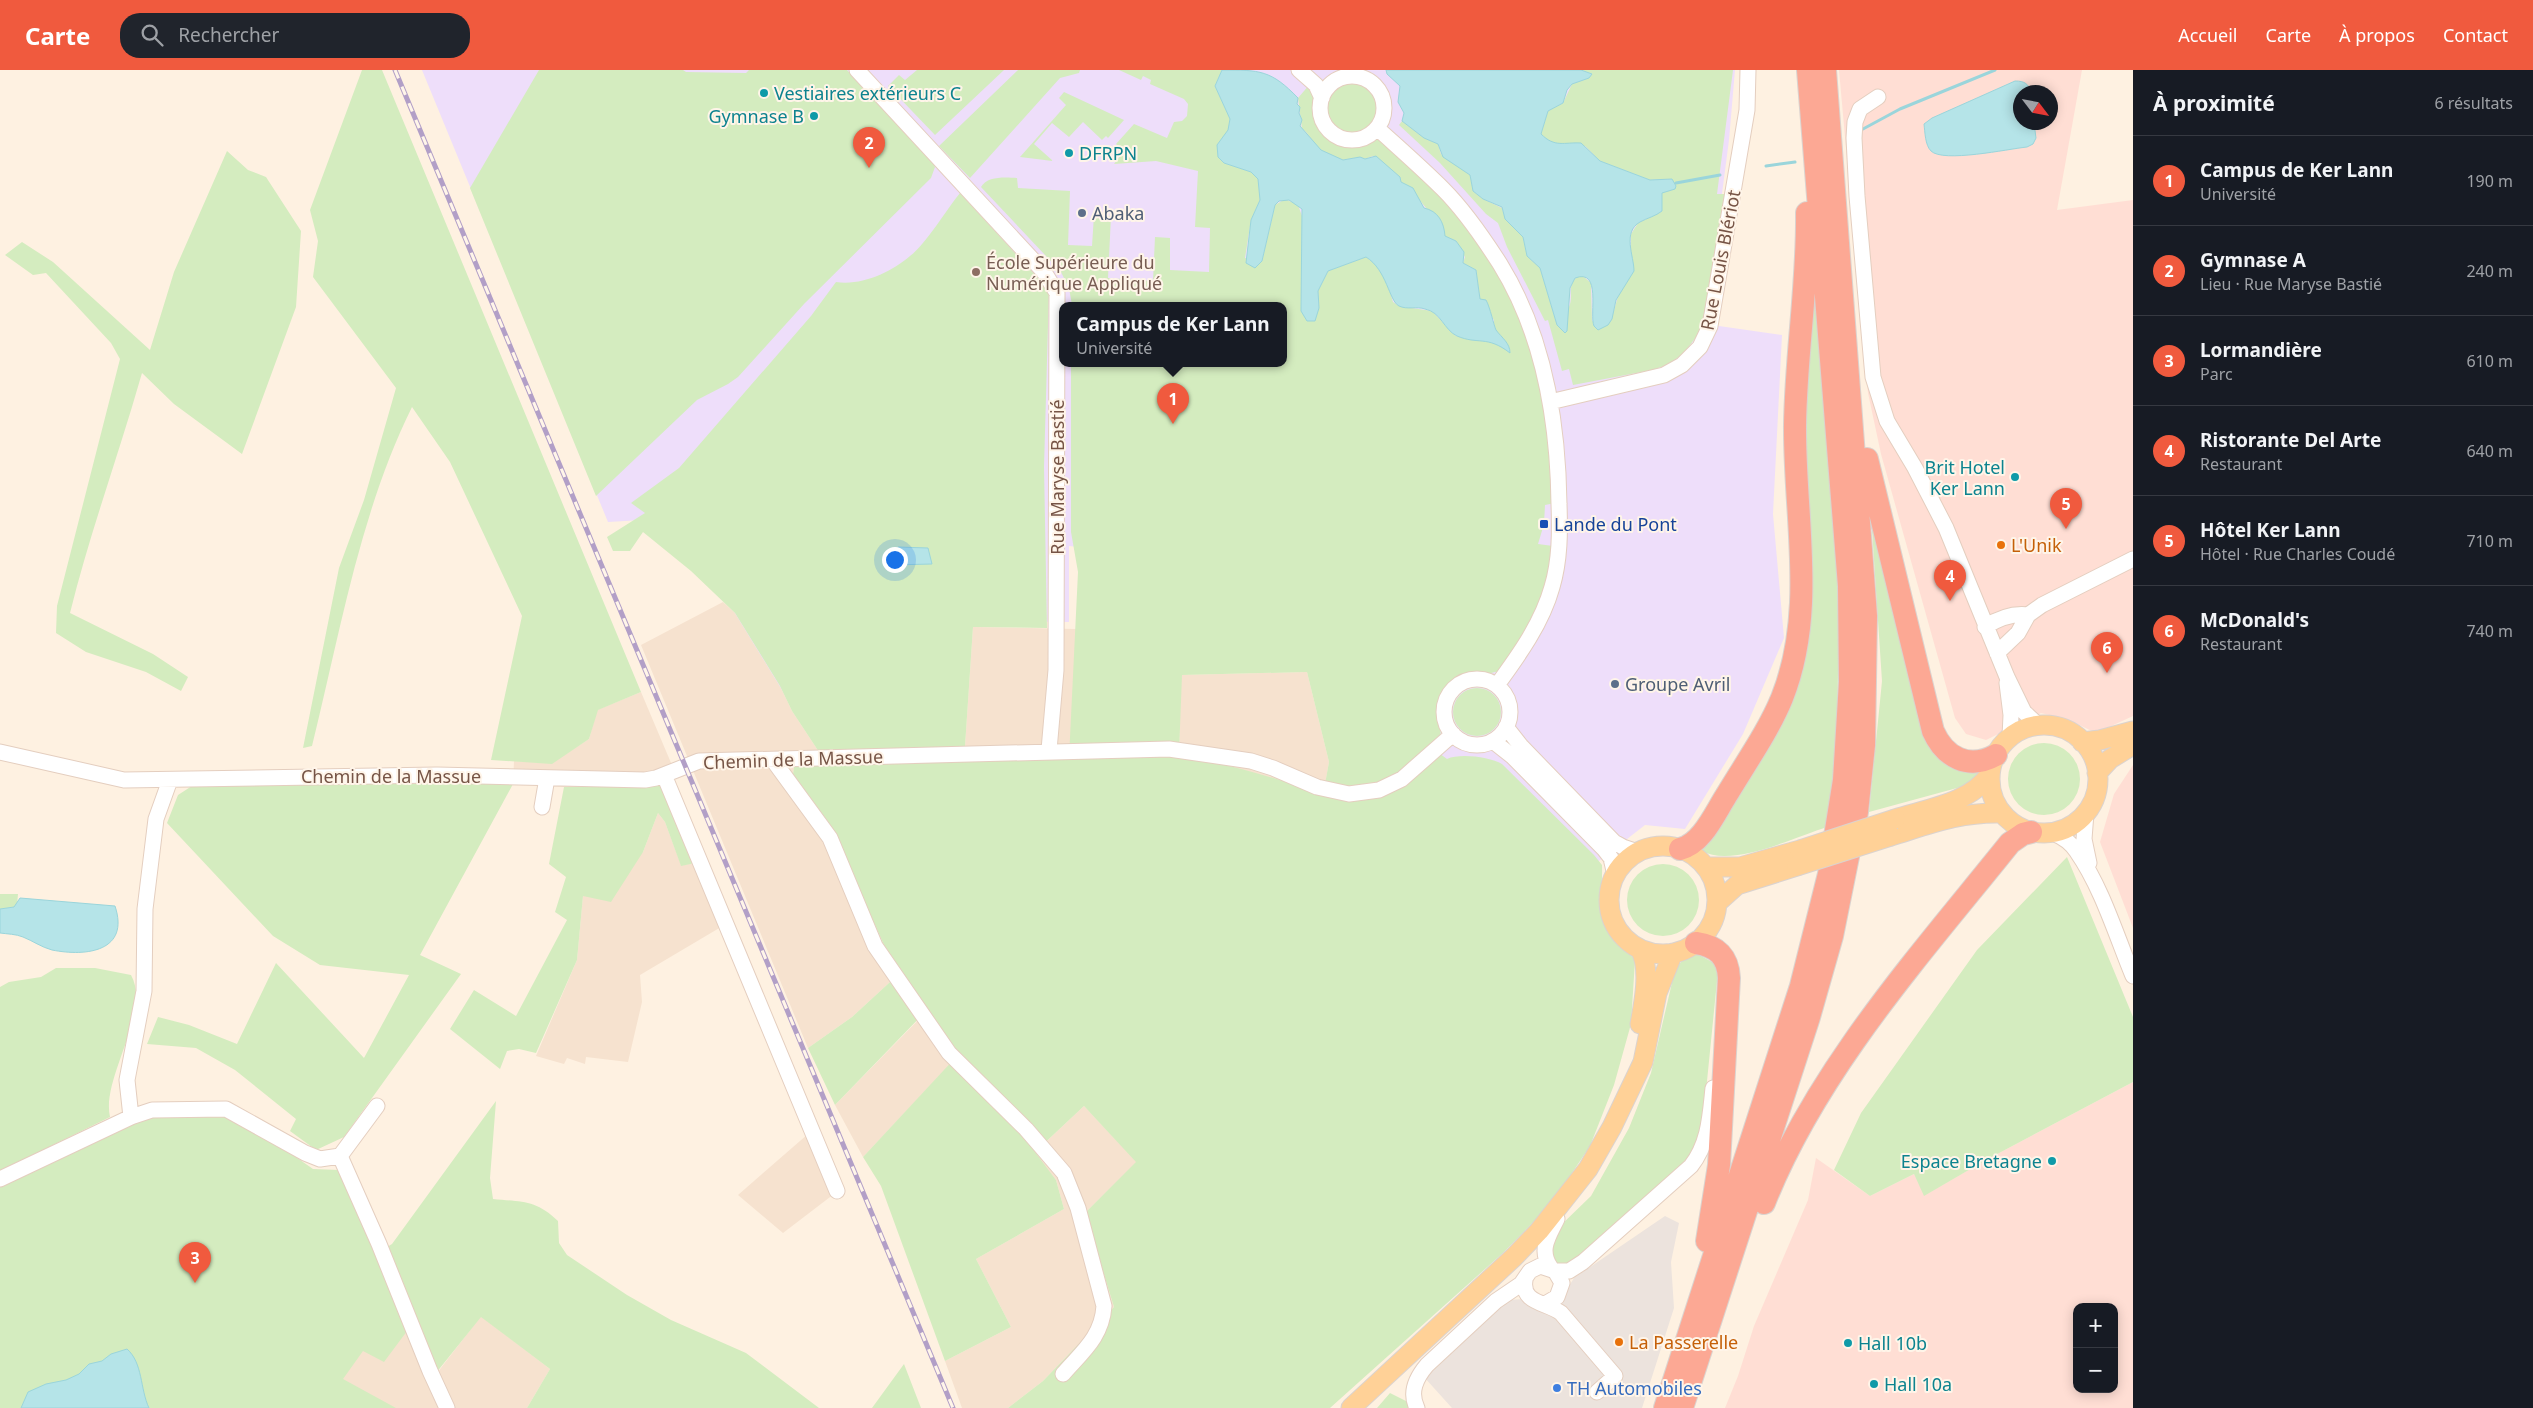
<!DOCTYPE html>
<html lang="fr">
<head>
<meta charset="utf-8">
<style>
	body { margin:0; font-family:"Noto Sans",sans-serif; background:#20242c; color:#f1f3f6 }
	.controls { position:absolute; right:15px; bottom:15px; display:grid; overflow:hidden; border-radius:10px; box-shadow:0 2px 12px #0003 }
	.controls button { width:45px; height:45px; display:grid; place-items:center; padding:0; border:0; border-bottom:1px solid #363941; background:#171b24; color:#f1f3f6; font:25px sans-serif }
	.compass { position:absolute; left:2013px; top:15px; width:45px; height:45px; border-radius:50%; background:#171b24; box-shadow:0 2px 12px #0003; rotate:122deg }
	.you { position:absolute; left:894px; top:489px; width:18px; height:18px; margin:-12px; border:4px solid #fff; border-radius:50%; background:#1a73e8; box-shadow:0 0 0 8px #1a73e833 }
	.badge { display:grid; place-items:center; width:32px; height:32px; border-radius:50%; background:#f05a3e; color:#fff; font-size:16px; font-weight:700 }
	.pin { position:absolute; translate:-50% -41px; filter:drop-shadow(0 1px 2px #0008) }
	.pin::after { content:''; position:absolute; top:26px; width:18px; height:15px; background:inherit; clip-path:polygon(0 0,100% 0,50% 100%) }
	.popup { position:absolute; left:1059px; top:232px; width:228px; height:65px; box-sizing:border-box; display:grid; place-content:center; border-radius:10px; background:#171b24; filter:drop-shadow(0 1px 4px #0005); font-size:16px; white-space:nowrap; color:#9ea1a6 }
	.popup b { font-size:19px; color:#f1f3f6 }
	.popup::after { content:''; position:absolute; left:50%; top:100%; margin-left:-10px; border:10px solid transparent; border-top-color:#171b24 }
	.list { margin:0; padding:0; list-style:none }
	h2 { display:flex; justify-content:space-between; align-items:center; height:65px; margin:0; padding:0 20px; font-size:21px }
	h2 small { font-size:16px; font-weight:400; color:#9ea1a6 }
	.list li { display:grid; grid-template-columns:32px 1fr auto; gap:15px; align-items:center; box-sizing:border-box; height:90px; padding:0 20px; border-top:1px solid #363941 }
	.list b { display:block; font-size:19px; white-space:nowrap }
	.list p { margin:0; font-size:16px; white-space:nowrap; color:#9ea1a6 }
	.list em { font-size:16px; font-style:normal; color:#9ea1a6 }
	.icon { flex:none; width:28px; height:28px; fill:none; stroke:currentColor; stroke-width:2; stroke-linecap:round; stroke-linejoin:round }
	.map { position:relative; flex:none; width:2133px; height:1338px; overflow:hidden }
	header { display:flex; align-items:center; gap:30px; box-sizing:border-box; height:70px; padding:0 25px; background:#f05a3e; color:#fff }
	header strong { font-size:24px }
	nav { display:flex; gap:28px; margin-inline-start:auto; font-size:18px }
	.search { width:350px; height:45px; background:#20242c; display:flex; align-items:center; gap:12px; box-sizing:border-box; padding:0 18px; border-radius:20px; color:#9ea1a6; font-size:19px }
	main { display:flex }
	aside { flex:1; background:#171b24 }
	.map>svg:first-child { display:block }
	.residential { fill:#f6e2cf }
	.commercial { fill:#ffded4; fill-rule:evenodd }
	.industrial { fill:#ece3dd }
	.education { fill:#eedefa; fill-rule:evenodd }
	.green { fill:#d4ecbf; fill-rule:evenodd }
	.water { fill:#b5e4e8; stroke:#9ad5db }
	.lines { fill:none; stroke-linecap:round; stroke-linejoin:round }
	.stream { stroke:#9ad5db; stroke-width:3 }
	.minor-casing { stroke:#e4cebf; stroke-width:17 }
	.major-casing { stroke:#dbd3cf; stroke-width:21 }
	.highway-casing { stroke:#dbd3cf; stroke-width:24 }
	.minor { stroke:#fff; stroke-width:15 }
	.major { stroke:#ffd197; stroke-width:19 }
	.highway { stroke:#fca894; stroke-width:22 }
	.rail-casing { stroke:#b29fc7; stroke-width:5 }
	.rail { stroke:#fff5e9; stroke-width:3; stroke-dasharray:9; stroke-linecap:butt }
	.major-bridge-casing { stroke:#dbd3cf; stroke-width:21; stroke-linecap:butt }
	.major-bridge { stroke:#ffd197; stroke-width:19 }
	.culture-dot { fill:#0f9aa8; stroke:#fff5e9; stroke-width:2 }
	.service-dot { fill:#5c6f8a; stroke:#fff5e9; stroke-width:2 }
	.education-dot { fill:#8d6e63; stroke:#fff5e9; stroke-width:2 }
	.transit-dot { fill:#1a4fb4; stroke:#fff5e9; stroke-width:2 }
	.food-dot { fill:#e8710a; stroke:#fff5e9; stroke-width:2 }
	.shop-dot { fill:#3f7fe0; stroke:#fff5e9; stroke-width:2 }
	.labels { text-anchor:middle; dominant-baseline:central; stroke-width:4; stroke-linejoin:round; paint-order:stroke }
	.culture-label { font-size:18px; fill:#0d838f; stroke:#fff5e9; text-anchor:start }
	.service-label { font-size:18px; fill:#4e5e75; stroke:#fff5e9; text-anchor:start }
	.street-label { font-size:18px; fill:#765446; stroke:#fff5e9 }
	.education-label { font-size:18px; fill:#785e54; stroke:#fff5e9; text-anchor:start }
	.transit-label { font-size:18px; fill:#164399; stroke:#fff5e9; text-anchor:start }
	.food-label { font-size:18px; fill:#c56008; stroke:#fff5e9; text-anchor:start }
	.shop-label { font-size:18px; fill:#366cbe; stroke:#fff5e9; text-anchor:start }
</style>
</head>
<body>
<header>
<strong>Carte</strong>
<div class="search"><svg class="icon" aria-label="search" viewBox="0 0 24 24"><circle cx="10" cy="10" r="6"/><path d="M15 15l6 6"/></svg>Rechercher</div>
<nav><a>Accueil</a><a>Carte</a><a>À propos</a><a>Contact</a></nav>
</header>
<main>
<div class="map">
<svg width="2133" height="1338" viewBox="0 0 2133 1338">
	<rect width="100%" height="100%" fill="#fef1e1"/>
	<path class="residential" d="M723 532 735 543 780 616 792 641 819 682 817 696 794 697 793 704 829 753 884 875 902 901 852 947 808 978 641 575Z
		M973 557 1076 559 1070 688 964 691Z
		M1307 602 1329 692 1323 726 1179 684 1181 605Z
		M641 622 677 707 661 716 582 718 513 714 514 691 552 693 589 669 597 640Z
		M658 743 665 752 681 795 695 793 721 857 640 905 642 932 628 992 586 987 585 994 567 988 564 994 536 986 577 890 583 826 643 782Z
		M927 941 958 986 863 1087 835 1035Z
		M1084 1036 1137 1092 1085 1143 1114 1237 1043 1311 1008 1338H962L945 1291 1011 1257 976 1189 1064 1139 1056 1110 1034 1083Z
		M808 1064 834 1124 783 1163 738 1125Z
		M397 1242 437 1303 481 1246 550 1299 527 1338H395L338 1311 348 1289Z"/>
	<path class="commercial" d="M1839 0H2082L2057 140 2133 130V646L2096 663 2069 650 2041 643 1986 670 1966 664 1955 648 1881 384 1868 323ZM2020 22H2050V52H2020Z
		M2133 695V858L2100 772 2114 724Z
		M2133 1012V1338H1725L1738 1306 1754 1256 1808 1130 1816 1088 1870 1126 1914 1104 1925 1125 1986 1090ZM2077 1237H2114V1319H2077Z"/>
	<path class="industrial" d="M1665 1146 1679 1153 1671 1192 1674 1238 1642 1338H1452L1424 1307 1506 1230 1562 1227 1574 1208Z"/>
	<path class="education" d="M422 0H1735L1729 70 1705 254 1782 265 1773 444 1784 568 1743 664 1685 759 1645 755 1586 801 1427 723 1293 498 1069 476V552L971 551 818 679 719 517 642 450 608 452ZM1063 235H1283V293H1063Z"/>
	<path class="green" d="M362 0H382L641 622 598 640 589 669 552 694 491 690 522 546 450 392 412 337C360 442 340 563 312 676L303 678 339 498 364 430 396 318 313 207 318 171 310 140Z
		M539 0H683L686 2 746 3 749 0H847L932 91 935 97 931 108 804 234 738 307 728 314 697 330 596 426 470 118Z
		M917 0H1004L935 65 888 16 899 5 905 10Z
		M1018 0H1080L1079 3 1060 8 970 108 939 76Z
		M1119 0H1222L1215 16 1230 49 1229 60 1217 75 1224 93 1251 102 1258 109 1260 130 1251 150 1245 188 1262 191 1275 135 1285 129 1298 135 1302 146 1301 241 1319 238 1318 221 1328 201 1366 187 1378 196 1387 212 1393 232 1399 236 1432 241 1456 266 1494 272 1502 277 1494 255V250L1480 229 1476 200 1463 193 1465 187 1456 171 1444 166V160C1429 143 1418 125 1401 112L1400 107 1373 86 1365 89C1357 86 1350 89 1342 90 1341 90 1323 81 1320 80 1312 76 1311 64 1302 59L1298 28 1310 14C1320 35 1315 69 1347 72 1359 74 1370 67 1382 70L1441 124 1495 194 1522 251 1544 323 1555 433 1545 435 1544 454 1538 474 1553 476 1552 494 1534 549 1499 601C1472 609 1444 603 1440 641 1438 651 1442 659 1440 669L1432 675H1428L1447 689C1460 683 1490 687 1502 694L1594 785 1602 795C1603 820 1596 846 1613 867 1619 876 1628 881 1635 890L1631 954 1614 1015 1590 1076 1552 1133 1504 1182 1330 1338H1008L1043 1311 1114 1237 1085 1143 1136 1092 1084 1036 1035 1082 1056 1110 1064 1139 976 1189 1011 1257 945 1291 881 1116 863 1087 957 986 926 941 835 1035 808 978 852 947 902 901 884 875 829 753 793 704 794 697 817 696 819 682 792 641 780 616 735 543 691 501 643 462 630 481H613L607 467 645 443 631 433 679 398 811 246 836 212C862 216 891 202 910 186 925 175 947 139 960 123L1049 220 1044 397 1047 558 973 557 964 691 1069 688 1078 502 1071 462V293H1283V235H1072L1069 218 1061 202 981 117C987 106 1005 107 1017 108L1018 118 1070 121 1068 175 1092 176 1094 145 1111 146 1108 208 1153 211 1155 167 1170 168V200L1209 202 1210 158 1195 157 1198 101 1156 91 1114 94 1124 81 1116 74 1134 54 1167 68 1174 52 1182 51 1187 46 1188 34 1184 29 1150 14 1151 10 1143 6 1141 10ZM1307 602 1329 692 1323 725C1276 707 1229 695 1179 684L1182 605Z
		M1581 0H1733L1717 124H1727L1707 242 1700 262 1683 284 1667 295 1652 300 1573 315 1569 299 1562 301 1548 250 1545 251 1507 177 1498 153 1486 144 1440 93 1399 55 1402 51 1424 68 1438 74 1441 84 1470 105 1473 121 1483 129 1502 138 1505 149 1523 167 1527 186 1540 198 1557 255C1561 249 1566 243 1569 237 1574 226 1566 214 1578 206H1583L1591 213 1592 251 1613 244 1631 180V164L1638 153 1662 141V122L1674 119 1672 109 1650 110 1600 91 1585 76 1557 75 1549 72 1541 64 1548 41 1563 33 1572 14 1589 8 1592 4Z
		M1327 38a25 25 0 1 1 50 0a25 25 0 1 1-50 0Z
		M1064 22 1124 50 1108 68 1106 66 1102 70 1083 52 1069 67 1052 53 1034 74 1053 91 1020 87 1066 35 1059 28Z
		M227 81 248 100 266 107 301 161 296 237 242 384 174 334 142 303C119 384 90 462 70 543L153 584 188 607 181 621 146 602 86 582 56 563 57 536 120 289 111 273 46 203 33 205 5 185 22 172 53 192 150 280 174 202Z
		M1815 202 1839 524 1837 676 1827 757C1795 767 1732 798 1702 781L1781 653Z
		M1869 414 1927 658 1988 695 1968 715 1869 742 1882 611Z
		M1453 642a24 24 0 1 1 48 0a24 24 0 1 1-48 0Z
		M2008 709a36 36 0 1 1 72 0a36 36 0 1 1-72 0Z
		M195 714H513L420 885 461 904 344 1067 316 1080 290 1061 296 1049 235 1000 196 978 147 974 158 947 189 955 237 974 276 893 364 988 409 905 320 895 273 866 167 753 178 725Z
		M661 716 700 792 681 796 665 752 658 743 643 782 611 832 583 826 577 890 536 983 519 979 507 981 500 999 450 959 474 920 516 946 567 850 555 842 566 807 549 794 564 717Z
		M2067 787 2133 947V1012L1986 1090 1924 1126 1914 1104 1870 1126 1834 1100 1861 1043 1977 880Z
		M1627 830a36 36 0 1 1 72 0a36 36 0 1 1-72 0Z
		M0 824H18L16 847 0 846Z
		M1699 885 1714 893 1718 901 1704 1041 1699 1069 1689 1086 1676 1101 1575 1192 1562 1198 1551 1189 1550 1172 1559 1157 1591 1126 1629 1058 1651 1003 1674 904C1680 892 1684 885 1699 885Z
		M56 898H95L131 905C152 942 101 1008 110 1047L0 1101V917L9 912 41 907Z
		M496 1031 490 1108 493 1129C523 1132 536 1130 558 1151L559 1173 567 1185 627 1225 671 1250 746 1283 819 1338H527L550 1299 481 1247 436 1303 416 1249 384 1292 363 1281 343 1309 396 1338H0V1117L155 1044 214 1041 273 1071 313 1099 339 1100 377 1183 392 1174Z
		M904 1294 921 1338H872Z
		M1390 1323 1410 1333 1411 1338H1377Z"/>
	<path class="water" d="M1222 0C1260 0 1271 0 1298 28L1297 34 1300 37 1299 43 1302 50 1300 56 1321 80 1343 90 1360 87 1365 89 1376 86 1400 107 1401 112 1413 118 1424 138C1438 141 1444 152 1445 166L1456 171 1464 182 1463 193 1476 200 1480 229 1486 230C1490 237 1494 256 1496 260 1502 268 1510 273 1510 283 1487 265 1478 275 1457 266 1444 260 1441 242 1425 239 1417 236 1407 240 1399 236 1389 231 1387 200 1366 187L1328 201 1318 221 1319 238 1315 251H1307L1301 241 1302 139 1289 130 1279 131 1275 135 1262 191 1255 198 1246 193 1251 150 1260 130 1258 109 1251 102 1224 93 1218 87 1217 75 1228 60 1230 49 1215 16Z
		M1386 0H1581L1592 4 1589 8 1572 14 1567 20 1563 33 1548 41 1541 64C1555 78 1564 72 1581 73L1600 91 1650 110 1672 109 1676 116 1675 119 1662 123V141C1656 146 1647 148 1640 152 1622 162 1634 186 1634 201L1616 230 1612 249 1608 255 1598 260 1594 256C1589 244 1602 198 1575 208L1570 218 1567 261 1565 263 1557 255 1540 198 1527 186 1523 167 1505 149 1502 137 1483 129 1473 121 1470 105 1443 87 1438 74 1424 68 1402 51 1404 43 1398 32 1400 16 1387 4Z
		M2015 11C2025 11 2028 14 2032 22H2020V52L2034 53 2036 68 2033 74 2027 77C2008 79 1943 93 1931 81 1925 75 1925 62 1924 54L1932 48Z
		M898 477 928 478 932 494 891 495Z
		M20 828 115 836C130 881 87 887 52 880 41 877 33 871 23 867 16 864 7 864 0 863V839L14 837Z
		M127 1279C143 1293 140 1319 149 1338H21L28 1322 46 1314 66 1310 79 1304 89 1294 102 1291 111 1284Z"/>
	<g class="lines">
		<path class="stream" d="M1863 59 1900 39 1995 0
			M1766 96 1795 92
			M1676 113 1720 105"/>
		<g class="minor-casing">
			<path id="minor" d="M857 0 1044 202 1057 223 1056 600 1049 680
				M1299 0 1316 15 1322 28
				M1320 38a32 32 0 1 1 64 0a32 32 0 1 1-64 0Z
				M1878 27 1860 39 1855 52 1854 68 1857 126 1873 307 1887 351 1915 398 1946 458 2007 607 2024 642 2039 656
				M1377 58C1399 78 1422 98 1443 119 1465 141 1484 169 1500 194 1544 265 1558 352 1559 434 1560 462 1560 490 1552 517 1542 553 1519 585 1497 615
				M1550 332 1664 305 1682 295 1700 277 1710 256 1747 40 1748 0
				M1985 557C1999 548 2012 543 2028 545
				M1997 583 2018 563 2028 545 2042 535 2133 489
				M1444 642a33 33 0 1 1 66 0a33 33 0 1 1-66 0Z
				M2007 613 2011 645 2010 667
				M1506 657 1521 676 1614 772 1623 777 1638 782
				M1493 671 1512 686 1604 779 1611 788 1615 805
				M0 682 124 710 437 705 645 710 656 708 699 691 1169 679 1251 691 1273 698 1317 717 1349 724 1379 720 1402 709 1453 664
				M773 690 830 768 875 876 949 983 1026 1059 1064 1103 1078 1138 1104 1236C1102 1267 1082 1282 1063 1304
				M664 705 837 1121
				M542 737 547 708
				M2086 743 2084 769 2089 793
				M2053 763C2063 767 2071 772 2077 782 2102 818 2116 865 2133 906
				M131 1047 127 1010 144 921 145 839 156 749 170 710
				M340 1086 377 1036
				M0 1109 131 1047 152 1040 226 1039 305 1083 320 1089 340 1086 379 1174 430 1301 447 1338
				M1551 1198C1538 1180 1549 1166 1557 1149
				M1555 1201H1569L1583 1192 1691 1096C1709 1073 1710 1046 1713 1018
				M1525 1210C1521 1234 1547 1232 1561 1243L1615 1306 1597 1322
				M1417 1338C1409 1322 1416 1308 1427 1295L1496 1231 1521 1214 1530 1201 1540 1196 1555 1201 1562 1213 1557 1227 1545 1234"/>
		</g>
		<g class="major-casing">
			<path id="major" d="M1990 709a54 54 0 1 1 108 0a54 54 0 1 1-108 0Z
				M2082 672 2100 670 2133 661
				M2097 703 2110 689 2133 675
				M1895 749C1926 739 1971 733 1990 704
				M1891 766C1930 754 1960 742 2001 743
				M1609 830a54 54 0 1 1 108 0a54 54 0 1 1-108 0Z
				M1706 797H1740L1800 780
				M1717 833 1737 815 1797 796
				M1640 954C1644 933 1651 898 1640 879
				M1351 1338 1514 1187 1539 1161 1588 1099 1612 1057 1643 992 1657 923 1673 883"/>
		</g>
		<g class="highway-casing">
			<path id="highway" d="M1867 389 1933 661C1945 688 1969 700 1996 685
				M1680 779C1702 774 1715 743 1726 726 1745 694 1768 662 1782 628 1817 540 1794 446 1795 355 1796 284 1808 214 1807 143
				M1696 873C1717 876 1728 887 1729 908L1719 1095 1707 1171
				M1764 1133C1817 999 1921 884 2010 773L2023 764 2031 762
				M1665 1338 1801 916 1829 804 1844 710 1850 612 1849 516 1808 0
				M1682 1338 1809 947 1832 866 1857 742 1864 675 1866 546 1825 0"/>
		</g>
		<use href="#minor" class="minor"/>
		<use href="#major" class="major"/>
		<use href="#highway" class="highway"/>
		<g class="rail-casing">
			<path id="rail" d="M395 0 953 1338"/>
		</g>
		<use href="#rail" class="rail"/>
		<g class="major-bridge-casing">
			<path id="major-bridge" d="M1800 780 1895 749
				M1797 796 1891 766"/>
		</g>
		<use href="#major-bridge" class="major-bridge"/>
	</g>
	<g class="culture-dot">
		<circle cx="764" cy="23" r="5"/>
		<circle cx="814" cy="46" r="5"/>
		<circle cx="1069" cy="83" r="5"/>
		<circle cx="2015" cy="407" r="5"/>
		<circle cx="2052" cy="1091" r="5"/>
		<circle cx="1848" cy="1273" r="5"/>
		<circle cx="1874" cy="1314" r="5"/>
	</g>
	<g class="service-dot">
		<circle cx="1082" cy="143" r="5"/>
		<circle cx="1615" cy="614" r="5"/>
	</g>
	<circle class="education-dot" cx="976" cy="202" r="5"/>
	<rect class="transit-dot" x="1539" y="449" width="10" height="10" rx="2.5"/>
	<g class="food-dot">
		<circle cx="2001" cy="475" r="5"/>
		<circle cx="1619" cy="1272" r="5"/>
	</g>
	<circle class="shop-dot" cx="1557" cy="1318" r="5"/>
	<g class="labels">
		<g class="culture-label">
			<text x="774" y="23">Vestiaires extérieurs C</text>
			<text x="804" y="46" text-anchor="end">Gymnase B</text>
			<text x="1079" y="83">DFRPN</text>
			<text x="2005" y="397" text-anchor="end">Brit Hotel<tspan x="2005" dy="21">Ker Lann</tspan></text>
			<text x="2042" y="1091" text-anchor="end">Espace Bretagne</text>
			<text x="1858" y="1273">Hall 10b</text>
			<text x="1884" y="1314">Hall 10a</text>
		</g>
		<g class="service-label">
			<text x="1092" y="143">Abaka</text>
			<text x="1625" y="614">Groupe Avril</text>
		</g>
		<g class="street-label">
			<text transform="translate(1720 190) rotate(-79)">Rue Louis Blériot</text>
			<text transform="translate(1057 407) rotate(-90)">Rue Maryse Bastié</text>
			<text transform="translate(793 689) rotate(-2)">Chemin de la Massue</text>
			<text x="391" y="706">Chemin de la Massue</text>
		</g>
		<g class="education-label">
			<text x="986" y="192">École Supérieure du<tspan x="986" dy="21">Numérique Appliqué</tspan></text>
		</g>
		<g class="transit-label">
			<text x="1554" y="454">Lande du Pont</text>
		</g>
		<g class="food-label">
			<text x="2011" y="475">L'Unik</text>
			<text x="1629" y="1272">La Passerelle</text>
		</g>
		<g class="shop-label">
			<text x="1567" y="1318">TH Automobiles</text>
		</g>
	</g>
</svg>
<div class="controls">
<button>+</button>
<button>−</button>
</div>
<svg class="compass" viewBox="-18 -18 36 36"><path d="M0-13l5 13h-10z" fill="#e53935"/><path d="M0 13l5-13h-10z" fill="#9ea1a6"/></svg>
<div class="you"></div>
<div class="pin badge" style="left:1173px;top:354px">1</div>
<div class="popup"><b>Campus de Ker Lann</b>Université</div>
<div class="pin badge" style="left:869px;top:98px">2</div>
<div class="pin badge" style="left:195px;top:1213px">3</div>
<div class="pin badge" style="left:1950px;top:531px">4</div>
<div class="pin badge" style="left:2066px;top:459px">5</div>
<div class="pin badge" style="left:2107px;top:603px">6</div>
</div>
<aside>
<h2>À proximité<small>6 résultats</small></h2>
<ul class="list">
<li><span class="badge">1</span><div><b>Campus de Ker Lann</b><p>Université</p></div><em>190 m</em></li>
<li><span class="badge">2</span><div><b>Gymnase A</b><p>Lieu · Rue Maryse Bastié</p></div><em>240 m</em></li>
<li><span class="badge">3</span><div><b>Lormandière</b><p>Parc</p></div><em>610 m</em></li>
<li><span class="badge">4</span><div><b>Ristorante Del Arte</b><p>Restaurant</p></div><em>640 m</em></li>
<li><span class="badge">5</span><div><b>Hôtel Ker Lann</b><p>Hôtel · Rue Charles Coudé</p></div><em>710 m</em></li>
<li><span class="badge">6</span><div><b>McDonald's</b><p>Restaurant</p></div><em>740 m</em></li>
</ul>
</aside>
</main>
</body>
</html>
